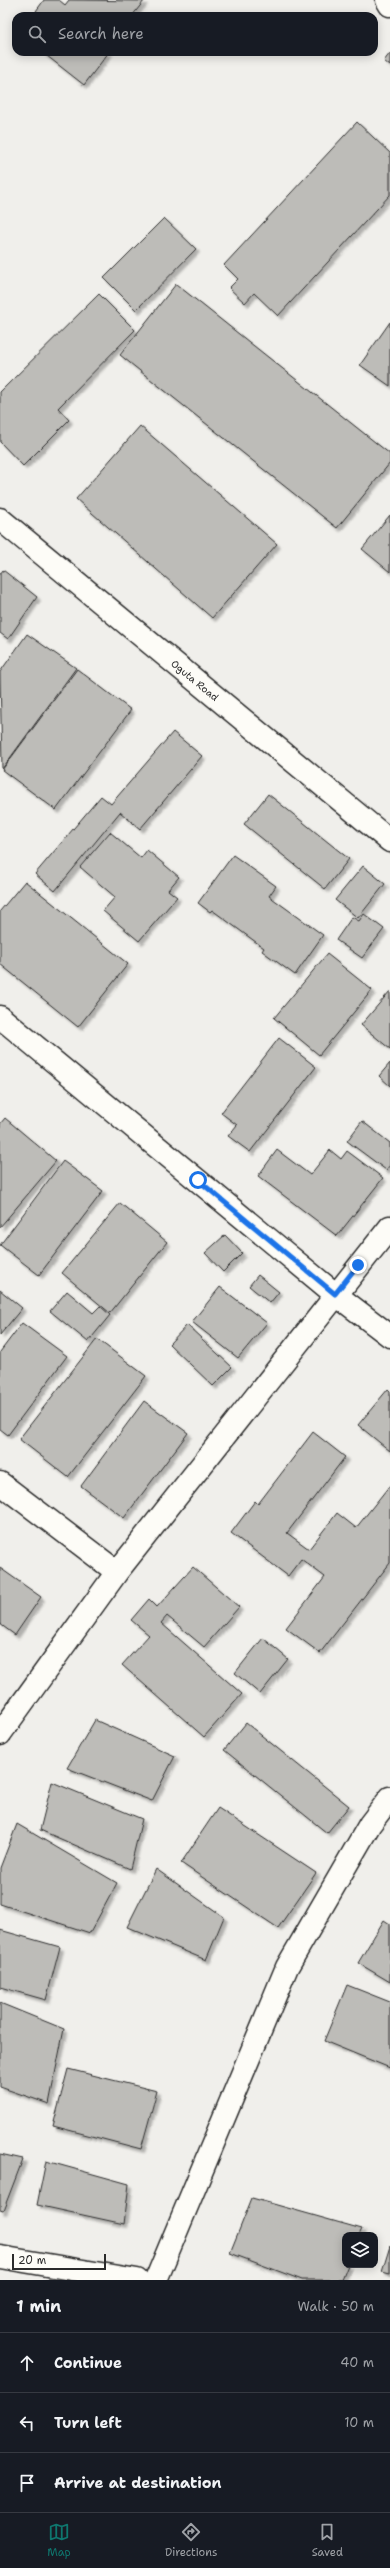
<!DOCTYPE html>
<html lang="en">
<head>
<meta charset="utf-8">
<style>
	body { margin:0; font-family:"Shantell Sans",sans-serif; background:#20242c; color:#f1f3f6 }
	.controls { position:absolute; right:12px; bottom:12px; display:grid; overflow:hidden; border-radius:8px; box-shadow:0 2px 10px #0003 }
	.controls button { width:36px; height:36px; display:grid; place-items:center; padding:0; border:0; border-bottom:1px solid #363941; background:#171b24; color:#f1f3f6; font:20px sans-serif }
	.scale { position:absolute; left:12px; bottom:10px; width:94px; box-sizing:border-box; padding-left:4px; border:2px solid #2b2b2b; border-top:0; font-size:11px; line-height:14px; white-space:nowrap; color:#2b2b2b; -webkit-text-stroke:3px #fdfcf7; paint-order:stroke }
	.stop { position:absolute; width:12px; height:12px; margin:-9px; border:3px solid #1a73e8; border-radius:50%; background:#fff }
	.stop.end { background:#1a73e8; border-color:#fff; box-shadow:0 1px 4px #0008 }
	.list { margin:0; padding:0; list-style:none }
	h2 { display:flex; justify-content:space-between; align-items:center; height:52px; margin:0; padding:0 16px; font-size:17px }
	h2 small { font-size:13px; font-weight:400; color:#9ea1a6 }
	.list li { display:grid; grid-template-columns:26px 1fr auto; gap:12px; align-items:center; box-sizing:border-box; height:60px; padding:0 16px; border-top:1px solid #363941 }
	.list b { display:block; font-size:15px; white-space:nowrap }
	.list em { font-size:13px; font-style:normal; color:#9ea1a6 }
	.icon { flex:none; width:22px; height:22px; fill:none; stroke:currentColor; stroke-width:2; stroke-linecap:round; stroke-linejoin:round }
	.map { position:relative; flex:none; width:390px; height:2280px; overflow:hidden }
	.search { position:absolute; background:#171b24; box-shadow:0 2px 10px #0003; left:12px; right:12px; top:12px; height:44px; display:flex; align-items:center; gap:10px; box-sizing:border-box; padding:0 14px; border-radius:12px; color:#9ea1a6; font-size:15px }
	.sheet { height:232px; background:#171b24 }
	nav { display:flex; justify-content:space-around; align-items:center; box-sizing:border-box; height:56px; border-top:1px solid #363941; background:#171b24; font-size:11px; color:#9ea1a6 }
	nav a { display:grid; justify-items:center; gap:2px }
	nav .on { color:#0f766e }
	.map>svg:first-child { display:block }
	.building { fill:#bdbcb8; stroke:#2b2b2b; filter:url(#shadow) }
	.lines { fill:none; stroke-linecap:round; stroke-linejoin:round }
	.minor-casing { stroke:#2b2b2b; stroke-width:25 }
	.major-casing { stroke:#2b2b2b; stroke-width:25 }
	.minor { stroke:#fdfcf7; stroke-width:22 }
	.major { stroke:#fdfcf7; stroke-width:22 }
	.route { stroke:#1a73e8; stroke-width:5 }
	.labels { text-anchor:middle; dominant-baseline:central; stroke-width:4; stroke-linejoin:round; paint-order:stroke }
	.street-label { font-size:10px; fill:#2b2b2b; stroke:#fdfcf7 }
</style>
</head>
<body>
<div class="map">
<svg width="390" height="2280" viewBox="0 0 390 2280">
	<defs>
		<filter id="shadow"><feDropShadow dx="3.5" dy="3.5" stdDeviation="1" flood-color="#0004"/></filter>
	</defs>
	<rect width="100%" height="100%" fill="#f0efeb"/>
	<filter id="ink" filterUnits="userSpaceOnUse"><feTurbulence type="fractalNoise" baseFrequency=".025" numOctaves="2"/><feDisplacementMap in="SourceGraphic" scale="8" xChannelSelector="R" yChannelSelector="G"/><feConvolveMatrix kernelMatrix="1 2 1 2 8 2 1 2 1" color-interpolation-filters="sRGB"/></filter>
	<g filter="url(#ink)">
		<path class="building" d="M44 0H59L65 5 69 0 144 1 132 16H43L36 11Z
			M42 52H109L84 85Z
			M390 53V66L384 61Z
			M357 122 390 153V195L278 316 254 293 245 303 229 288 238 279 224 265Z
			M164 218 196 249 136 310 104 278Z
			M176 284 390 454V463L337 528 120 355Z
			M99 294 135 330 58 408 69 420 23 466 0 442V392Z
			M390 322V386L360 365Z
			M140 426 277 544 212 618 76 499Z
			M390 515V572L362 549Z
			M3 570 37 597 8 639 0 633V574Z
			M27 634 76 668 2 769 0 672Z
			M77 669 131 710 56 810 2 770Z
			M173 732 202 756 140 829 120 812 55 891 35 874 101 796 111 804Z
			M268 794 349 859 325 889 244 824Z
			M110 832 141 858 147 850 179 877 168 890 177 897 139 941 103 911 115 897 80 867Z
			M233 855 276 886 269 896 323 935 295 975 262 951 264 948 212 910 210 912 198 903Z
			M363 866 385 884 358 918 335 900Z
			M25 881 128 964 78 1027 0 964V911Z
			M364 914 384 929 362 958 336 940 352 917 359 921Z
			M327 954 372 990 319 1055 274 1018Z
			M390 991V1049L361 1025Z
			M279 1038 316 1067 250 1152 228 1136 237 1125 221 1113Z
			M390 1063V1086L379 1076Z
			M5 1118 56 1161 0 1227V1124Z
			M362 1121 390 1143V1165L386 1170 347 1141Z
			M277 1150 310 1175 330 1150 341 1159 347 1151 383 1178 337 1236 258 1176Z
			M63 1161 103 1191 39 1275 0 1245Z
			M120 1203 167 1242 110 1313 62 1273Z
			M225 1235 242 1253 223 1272 205 1253Z
			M258 1275 279 1292 270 1303 249 1286Z
			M220 1287 267 1323 238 1358 192 1322Z
			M0 1290 22 1308 0 1335Z
			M67 1291 93 1313 100 1306 110 1315 88 1342 50 1311Z
			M22 1323 67 1356 8 1435 0 1429V1352Z
			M187 1325 232 1367 213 1386 169 1344Z
			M97 1339 146 1376 68 1477 19 1439Z
			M388 1389 390 1391V1451L358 1425Z
			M144 1401 188 1433 124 1518 81 1486Z
			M313 1432 345 1457 287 1533 309 1549 337 1513 356 1528 390 1485V1563L320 1653 286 1628 325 1577 301 1559 288 1576 231 1533 255 1501 258 1504Z
			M193 1567 239 1607 204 1647 167 1616 161 1623 242 1694 204 1737 122 1665 149 1635 131 1620 149 1599 157 1607Z
			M0 1568 41 1597 15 1635 0 1624Z
			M263 1638 288 1659 260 1694 235 1673Z
			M95 1720 175 1756 152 1801 67 1768Z
			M246 1723 349 1806 327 1833 224 1750Z
			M52 1782 142 1819 130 1869 40 1830Z
			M218 1808 316 1873 278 1928 181 1863Z
			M17 1824 117 1883 90 1933 0 1904V1868Z
			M156 1869 224 1917 206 1960 127 1927Z
			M384 1920 390 1924V1982L358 1963Z
			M0 1930 60 1947 46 2000 0 1987Z
			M347 1985 390 2002V2068L324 2041Z
			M0 2003 64 2029 49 2104 0 2087Z
			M68 2069 157 2091 141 2149 53 2126Z
			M0 2154 23 2159 3 2211 0 2210Z
			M46 2161 129 2184 124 2224 37 2205Z
			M252 2198 362 2229 359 2235H345V2265H348L342 2280H302L230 2253Z
			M390 2246V2274L382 2272Z"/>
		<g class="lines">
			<g class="minor-casing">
				<path id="minor" d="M387 0 390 5
					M0 1017 335 1294 390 1336
					M0 1483 117 1572
					M0 1734 117 1572 390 1227
					M0 2257 137 2280
					M156 2280 287 1967 370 1824 390 1798"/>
			</g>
			<g class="major-casing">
				<g id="major">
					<path id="s1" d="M0 519 390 841"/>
				</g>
			</g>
			<use href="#minor" class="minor"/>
			<use href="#major" class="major"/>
		</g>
	</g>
	<g class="lines" filter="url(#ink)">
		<path class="route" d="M198 1180 335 1294 358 1265"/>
	</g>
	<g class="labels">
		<g class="street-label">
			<text stroke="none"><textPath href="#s1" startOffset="253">Oguta Road</textPath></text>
		</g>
	</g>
</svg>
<div class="controls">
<button><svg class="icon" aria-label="layers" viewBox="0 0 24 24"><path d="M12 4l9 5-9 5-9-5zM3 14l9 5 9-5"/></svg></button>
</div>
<div class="scale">20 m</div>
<div class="stop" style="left:198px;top:1180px"></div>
<div class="stop end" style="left:358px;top:1265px"></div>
<div class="search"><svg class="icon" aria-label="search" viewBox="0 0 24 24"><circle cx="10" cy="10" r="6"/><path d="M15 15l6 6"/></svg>Search here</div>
</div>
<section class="sheet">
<h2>1 min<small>Walk · 50 m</small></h2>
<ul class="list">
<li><svg class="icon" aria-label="ahead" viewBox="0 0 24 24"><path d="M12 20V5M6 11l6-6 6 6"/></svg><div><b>Continue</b></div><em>40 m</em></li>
<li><svg class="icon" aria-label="left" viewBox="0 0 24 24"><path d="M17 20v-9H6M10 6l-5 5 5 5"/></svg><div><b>Turn left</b></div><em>10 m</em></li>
<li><svg class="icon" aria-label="arrive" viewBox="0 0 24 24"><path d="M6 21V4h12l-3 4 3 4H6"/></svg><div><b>Arrive at destination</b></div></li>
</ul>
</section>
<nav>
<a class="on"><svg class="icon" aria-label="map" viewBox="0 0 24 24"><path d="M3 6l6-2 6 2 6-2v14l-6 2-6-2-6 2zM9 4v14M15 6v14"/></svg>Map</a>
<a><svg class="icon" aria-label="directions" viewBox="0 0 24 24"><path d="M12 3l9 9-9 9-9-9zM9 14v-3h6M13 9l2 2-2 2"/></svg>Directions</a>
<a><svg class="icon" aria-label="saved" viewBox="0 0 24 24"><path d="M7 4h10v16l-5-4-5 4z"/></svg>Saved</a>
</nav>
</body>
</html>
